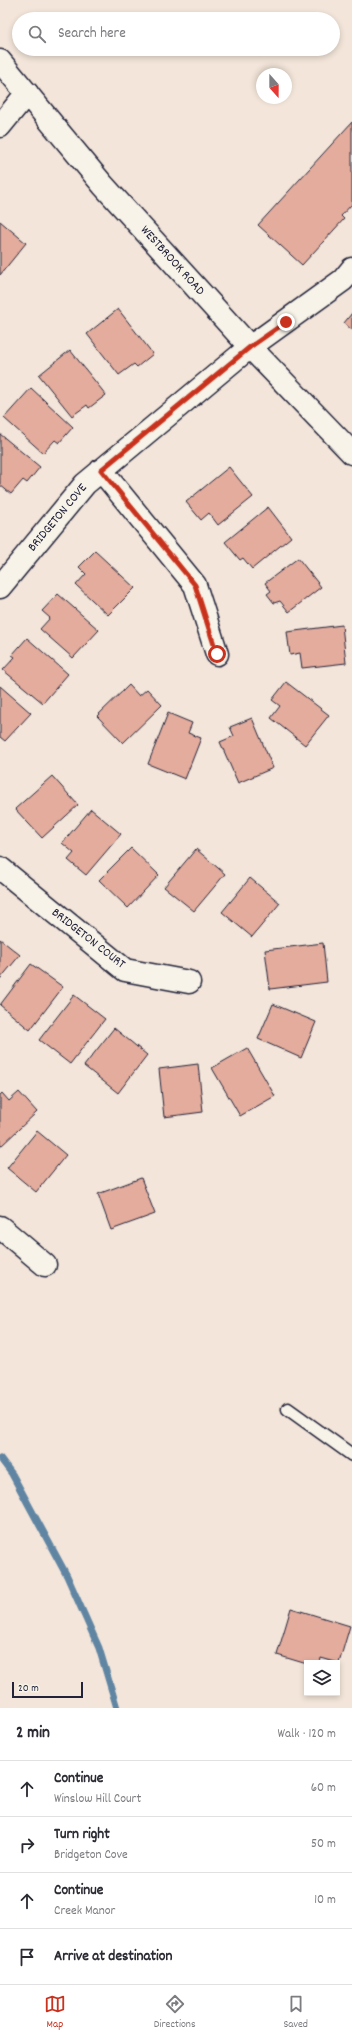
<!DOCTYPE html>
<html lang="en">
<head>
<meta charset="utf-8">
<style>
	body { margin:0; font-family:Dekko,sans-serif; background:#f2f2f3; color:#2b2b33 }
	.controls { position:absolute; right:12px; bottom:12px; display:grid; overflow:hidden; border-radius:0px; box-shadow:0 2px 6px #0003 }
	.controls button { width:36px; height:36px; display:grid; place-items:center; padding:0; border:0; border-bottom:1px solid #e1e1e2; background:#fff; color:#2b2b33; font:20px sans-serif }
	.compass { position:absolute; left:256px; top:68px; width:36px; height:36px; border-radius:50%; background:#fff; box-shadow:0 2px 6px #0003; rotate:159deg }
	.scale { position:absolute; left:12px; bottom:10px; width:71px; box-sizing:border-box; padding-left:4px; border:2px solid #22223b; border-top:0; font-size:11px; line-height:14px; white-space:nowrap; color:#22223b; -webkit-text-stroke:3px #f7f3e8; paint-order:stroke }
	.stop { position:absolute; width:12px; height:12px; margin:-9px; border:3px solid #c8321e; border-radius:50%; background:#fff }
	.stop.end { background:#c8321e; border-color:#fff; box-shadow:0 1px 4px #0008 }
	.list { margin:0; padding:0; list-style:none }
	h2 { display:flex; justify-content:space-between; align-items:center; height:52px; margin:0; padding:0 16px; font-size:17px }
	h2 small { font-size:13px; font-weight:400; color:#7c7c81 }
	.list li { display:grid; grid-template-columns:26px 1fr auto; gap:12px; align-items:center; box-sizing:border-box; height:56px; padding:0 16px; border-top:1px solid #e1e1e2 }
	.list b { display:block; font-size:15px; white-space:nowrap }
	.list p { margin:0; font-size:13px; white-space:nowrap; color:#7c7c81 }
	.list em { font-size:13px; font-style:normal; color:#7c7c81 }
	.icon { flex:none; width:22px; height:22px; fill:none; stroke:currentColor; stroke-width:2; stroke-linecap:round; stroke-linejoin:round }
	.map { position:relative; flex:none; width:352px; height:1708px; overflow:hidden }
	.search { position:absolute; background:#fff; box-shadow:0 2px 6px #0003; left:12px; right:12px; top:12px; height:44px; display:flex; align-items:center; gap:10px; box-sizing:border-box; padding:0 14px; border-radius:22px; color:#7c7c81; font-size:15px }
	.sheet { height:276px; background:#fff }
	nav { display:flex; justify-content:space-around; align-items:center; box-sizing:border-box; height:56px; border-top:1px solid #e1e1e2; background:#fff; font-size:11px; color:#7c7c81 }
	nav a { display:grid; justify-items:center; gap:2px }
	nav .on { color:#c8321e }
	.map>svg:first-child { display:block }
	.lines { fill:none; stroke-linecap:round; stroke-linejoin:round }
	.stream { stroke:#6085a3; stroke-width:7 }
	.building { fill:#e4ac9c; stroke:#22223b }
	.service-casing { stroke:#22223b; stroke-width:15 }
	.minor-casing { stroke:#22223b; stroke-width:25 }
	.tertiary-casing { stroke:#22223b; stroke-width:25 }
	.service { stroke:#f7f3e8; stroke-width:12 }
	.minor { stroke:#f7f3e8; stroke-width:22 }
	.tertiary { stroke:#f7f3e8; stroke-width:22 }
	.route { stroke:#c8321e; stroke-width:5 }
	.labels { text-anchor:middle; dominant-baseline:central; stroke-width:4; stroke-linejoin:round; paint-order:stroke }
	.street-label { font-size:13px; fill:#22223b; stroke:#f7f3e8 }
</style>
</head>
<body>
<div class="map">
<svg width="352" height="1708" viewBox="0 0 352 1708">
	<rect width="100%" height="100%" fill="#f3e5d9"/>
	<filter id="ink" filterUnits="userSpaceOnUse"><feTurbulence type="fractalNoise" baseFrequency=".025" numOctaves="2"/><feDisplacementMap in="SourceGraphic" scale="8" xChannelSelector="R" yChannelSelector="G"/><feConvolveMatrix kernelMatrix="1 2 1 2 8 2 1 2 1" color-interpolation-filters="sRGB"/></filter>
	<g filter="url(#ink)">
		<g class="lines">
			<path class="stream" d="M0 1458 12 1474 67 1576 99 1648 117 1708"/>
		</g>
		<path class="building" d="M352 122V204L341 216 344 219 302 265 258 225Z
			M0 221 26 243 0 275Z
			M118 309 153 354 137 367 134 364 119 375 87 334Z
			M352 313V330L344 323Z
			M70 350 106 395 89 408 87 405 72 416 39 375Z
			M31 388 73 427 59 443 55 440 43 453 4 418Z
			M0 434 40 467 27 483 23 480 11 494 0 485Z
			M229 467 253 497 218 525 209 513 201 520 186 502Z
			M268 507 291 537 252 569 243 558 240 560 225 542Z
			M95 551 135 588 108 615 76 585 86 574 79 567Z
			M298 558 321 587 289 612 280 601 274 603 267 594 271 591 265 583Z
			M58 594 99 630 73 658 40 629 50 618 42 611Z
			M342 625 346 663 302 668 300 653 290 655 287 632Z
			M27 638 68 674 43 703 3 670 15 657 12 655Z
			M286 682 329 715 305 745 271 718 280 706 272 700Z
			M129 685 139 696 147 689 162 705 123 743 97 716Z
			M0 686 31 713 5 741 0 737Z
			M168 713 192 723 188 733 201 738 185 779 148 764Z
			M252 718 273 768 238 783 220 742 234 736 230 727Z
			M52 776 78 805 42 838 15 809Z
			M91 809 121 834 86 875 68 860 74 853 62 843Z
			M131 848 159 875 128 908 99 880Z
			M196 849 225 874 194 911 164 887Z
			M250 878 280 903 252 937 222 912Z
			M0 939 20 955 0 979Z
			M323 943 327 982 270 989 265 950Z
			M31 964 63 987 30 1030 0 1005Z
			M74 995 105 1019 70 1064 39 1040Z
			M273 1004 316 1022 301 1058 258 1039Z
			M114 1028 147 1055 118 1093 84 1066Z
			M247 1048 275 1096 240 1116 212 1068Z
			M198 1064 203 1112 164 1117 159 1069Z
			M19 1092 37 1112 0 1147V1095L2 1093 9 1101Z
			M37 1131 66 1155 36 1192 7 1168Z
			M141 1178 155 1214 111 1230 98 1194Z
			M291 1608 350 1626 339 1663 321 1658 320 1663 307 1664 277 1655Z"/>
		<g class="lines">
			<g class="service-casing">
				<path id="service" d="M288 1409 352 1455"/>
			</g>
			<g class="minor-casing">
				<path id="minor" d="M0 126 27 93
					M101 470 195 585 217 654
					M0 587 85 484 250 347 343 280 352 269
					M0 868 125 970 189 982
					M0 1227 45 1265"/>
			</g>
			<g class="tertiary-casing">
				<path id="tertiary" d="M0 61 103 185 250 347 352 453"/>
			</g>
			<use href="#service" class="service"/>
			<use href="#minor" class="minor"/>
			<use href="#tertiary" class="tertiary"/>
		</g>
	</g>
	<g class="lines" filter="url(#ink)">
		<path class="route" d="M217 654 195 585 101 470 250 347 286 322"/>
	</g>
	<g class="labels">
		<g class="street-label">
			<text transform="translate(172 261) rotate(48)">WESTBROOK ROAD</text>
			<text transform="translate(58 518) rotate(-50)">BRIDGETON COVE</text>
			<text transform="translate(88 939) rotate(38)">BRIDGETON COURT</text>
		</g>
	</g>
</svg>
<div class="controls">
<button><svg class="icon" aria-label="layers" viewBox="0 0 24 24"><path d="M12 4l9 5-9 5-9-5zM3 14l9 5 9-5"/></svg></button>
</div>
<svg class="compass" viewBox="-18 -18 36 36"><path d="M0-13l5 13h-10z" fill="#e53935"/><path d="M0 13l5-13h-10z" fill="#7c7c81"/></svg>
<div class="scale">20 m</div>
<div class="stop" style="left:217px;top:654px"></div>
<div class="stop end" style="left:286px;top:322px"></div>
<div class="search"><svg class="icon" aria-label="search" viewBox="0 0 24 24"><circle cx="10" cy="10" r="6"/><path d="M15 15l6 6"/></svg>Search here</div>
</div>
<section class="sheet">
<h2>2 min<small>Walk · 120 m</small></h2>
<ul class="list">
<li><svg class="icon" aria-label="ahead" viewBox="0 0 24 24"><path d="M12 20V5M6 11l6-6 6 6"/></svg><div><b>Continue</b><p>Winslow Hill Court</p></div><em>60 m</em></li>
<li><svg class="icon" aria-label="right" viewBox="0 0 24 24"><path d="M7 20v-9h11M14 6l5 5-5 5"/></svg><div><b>Turn right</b><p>Bridgeton Cove</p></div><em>50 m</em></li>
<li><svg class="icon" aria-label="ahead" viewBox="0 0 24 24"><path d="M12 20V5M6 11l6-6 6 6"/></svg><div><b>Continue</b><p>Creek Manor</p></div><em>10 m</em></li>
<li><svg class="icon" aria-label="arrive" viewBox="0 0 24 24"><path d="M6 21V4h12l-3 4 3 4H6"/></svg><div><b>Arrive at destination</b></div></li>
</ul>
</section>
<nav>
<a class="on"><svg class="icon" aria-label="map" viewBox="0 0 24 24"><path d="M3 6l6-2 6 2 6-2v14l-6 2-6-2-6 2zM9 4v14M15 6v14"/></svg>Map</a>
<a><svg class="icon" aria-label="directions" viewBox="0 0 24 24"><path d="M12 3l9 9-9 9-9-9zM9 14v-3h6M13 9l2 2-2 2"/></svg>Directions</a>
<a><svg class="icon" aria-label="saved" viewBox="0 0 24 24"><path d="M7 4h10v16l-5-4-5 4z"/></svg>Saved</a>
</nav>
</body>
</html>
